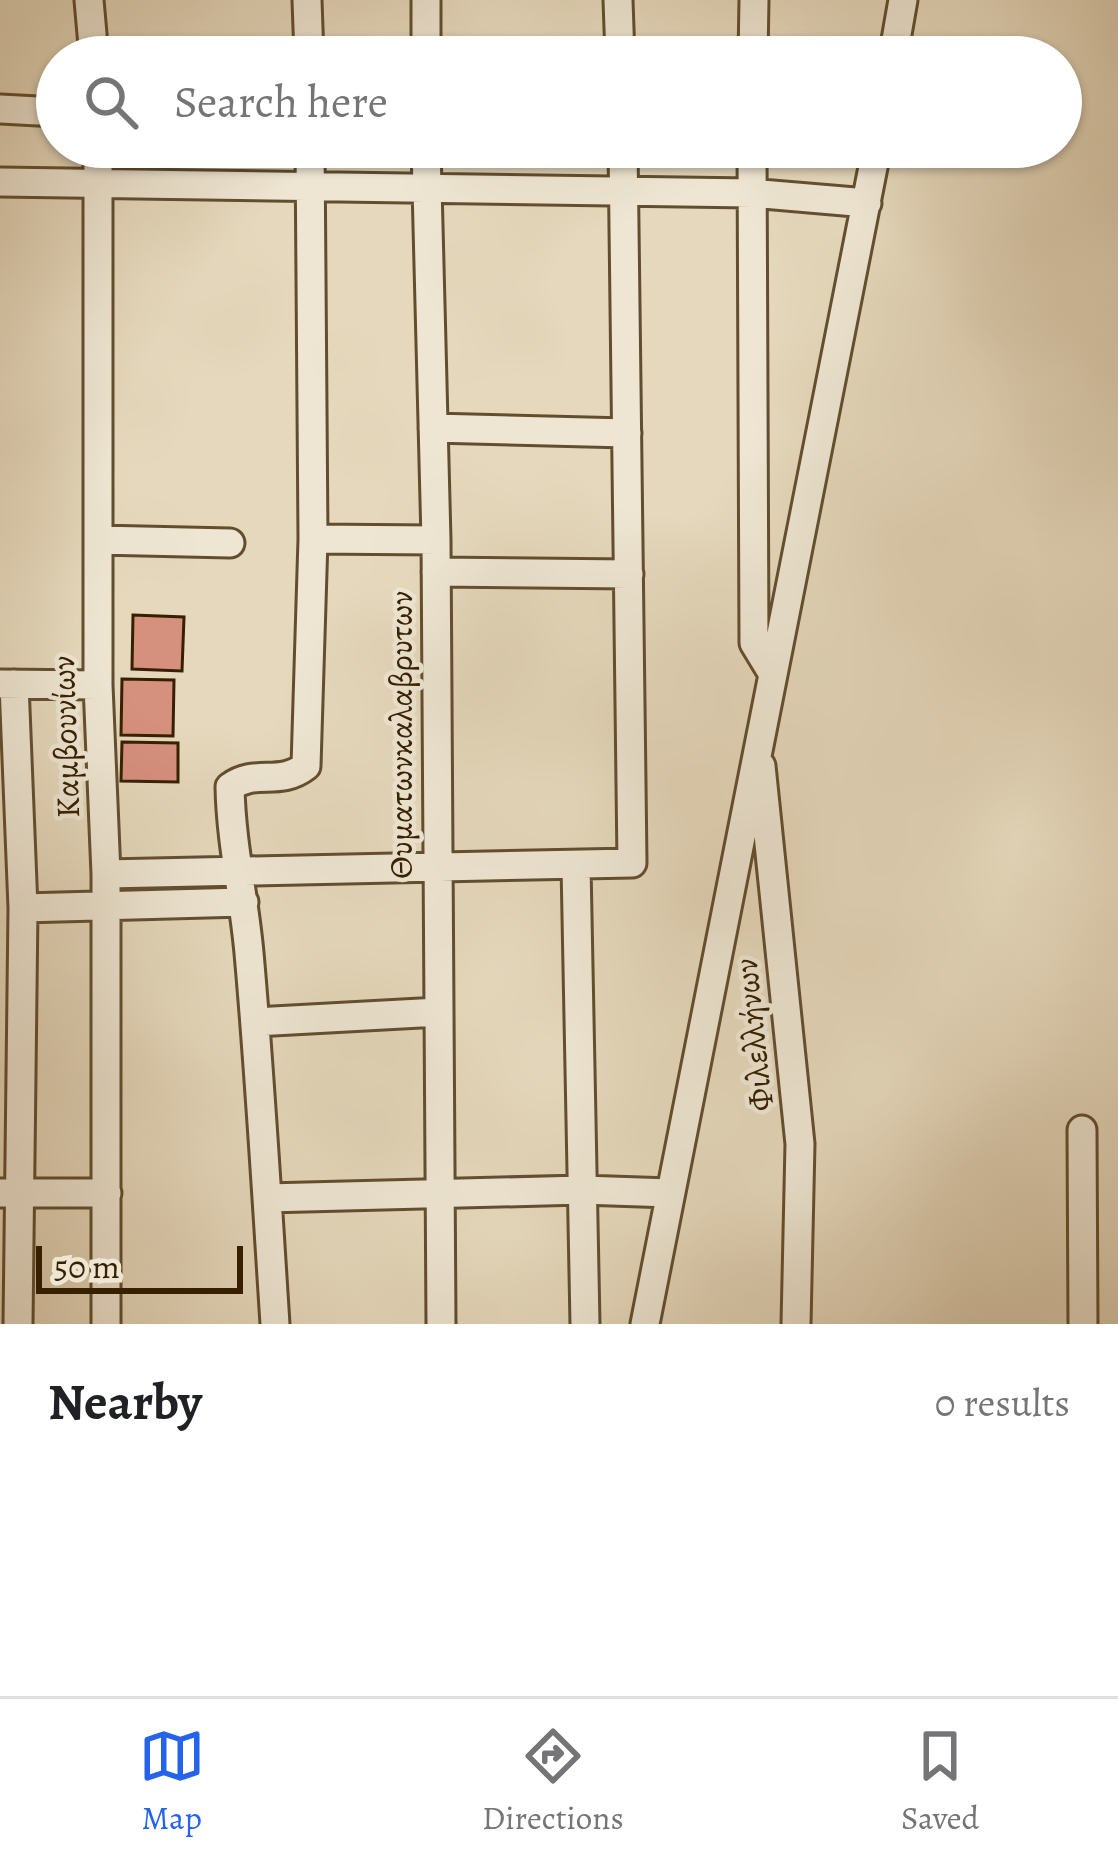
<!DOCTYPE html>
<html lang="en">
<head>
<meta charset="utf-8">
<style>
	body { margin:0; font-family:Alegreya,serif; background:#f2f2f2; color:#202124 }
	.scale { position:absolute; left:36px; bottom:30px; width:207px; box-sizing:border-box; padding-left:12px; border:6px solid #362000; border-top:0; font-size:33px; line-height:42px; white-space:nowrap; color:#362000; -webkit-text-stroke:9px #eee6d3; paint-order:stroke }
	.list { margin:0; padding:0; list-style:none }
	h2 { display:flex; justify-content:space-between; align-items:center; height:156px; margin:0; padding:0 48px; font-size:51px }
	h2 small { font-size:39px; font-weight:400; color:#757577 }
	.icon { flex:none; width:66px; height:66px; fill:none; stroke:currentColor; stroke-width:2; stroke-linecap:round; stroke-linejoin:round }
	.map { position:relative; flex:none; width:1118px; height:1324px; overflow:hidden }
	.search { position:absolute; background:#fff; box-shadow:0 3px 9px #0004; left:36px; right:36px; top:36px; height:132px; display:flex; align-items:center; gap:30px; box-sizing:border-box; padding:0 42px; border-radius:66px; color:#757577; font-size:45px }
	.sheet { height:372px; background:#fff }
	nav { display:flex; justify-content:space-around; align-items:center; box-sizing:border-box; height:168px; border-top:3px solid #e0e0e0; background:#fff; font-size:33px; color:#757577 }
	nav a { display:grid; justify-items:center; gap:6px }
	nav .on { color:#2563eb }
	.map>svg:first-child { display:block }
	.building { fill:#d6907e; stroke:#362000; stroke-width:3 }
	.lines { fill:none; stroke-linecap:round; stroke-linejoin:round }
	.minor-casing { stroke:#624e2f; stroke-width:33 }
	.minor { stroke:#eee6d3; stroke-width:27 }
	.labels { text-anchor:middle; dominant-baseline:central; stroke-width:9; stroke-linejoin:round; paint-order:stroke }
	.street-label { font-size:33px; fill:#362000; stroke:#eee6d3 }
</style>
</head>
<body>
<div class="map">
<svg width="1118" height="1324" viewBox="0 0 1118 1324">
	<rect width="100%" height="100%" fill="#e5d8bc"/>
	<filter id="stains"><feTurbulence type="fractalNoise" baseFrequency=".00167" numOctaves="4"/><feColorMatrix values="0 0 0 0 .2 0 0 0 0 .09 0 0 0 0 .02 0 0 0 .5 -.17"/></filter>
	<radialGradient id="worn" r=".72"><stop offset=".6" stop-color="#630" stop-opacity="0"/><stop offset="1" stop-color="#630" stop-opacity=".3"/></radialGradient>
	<path class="building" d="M133 615 184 617 182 671 132 669Z
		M122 679 174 680 173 736 121 735Z
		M122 742 178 743V782L121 781Z"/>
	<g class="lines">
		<g class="minor-casing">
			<path id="minor" d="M89 0 94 57
				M307 0 309 57
				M426 0V57
				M618 0 620 57
				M753 57 754 0
				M893 57 903 0
				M0 109 57 112
				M98 147V685L106 874V1324
				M426 147 436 540 441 1324
				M752 147 754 643 771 671
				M0 182 751 193 867 203
				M433 428 627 433
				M313 539 436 540
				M98 540 230 543
				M436 572 629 574
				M0 684 98 685
				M14 684 23 908 18 1324
				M761 766 800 1144 796 1324
				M576 865 585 1324
				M106 874 632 863 623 147
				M23 908 244 902
				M255 1022 439 1012
				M1082 1130 1083 1324
				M0 1193H107
				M267 1198 582 1190 670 1193
				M275 1324C267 1200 260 1076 249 953 244 897 231 843 230 787 256 768 279 787 306 766L313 539 310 147
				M645 1324 877 147"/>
		</g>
		<use href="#minor" class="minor"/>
	</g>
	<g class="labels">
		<g class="street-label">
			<text transform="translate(400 735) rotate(-90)">Θυματωνκαλαβρυτων</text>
			<text transform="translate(65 737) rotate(-92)">Καμβουνίων</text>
			<text transform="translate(753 1035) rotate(-96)">Φιλελλήνων</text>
		</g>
	</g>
	<rect width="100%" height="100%" filter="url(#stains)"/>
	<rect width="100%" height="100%" fill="url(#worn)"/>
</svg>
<div class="scale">50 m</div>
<div class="search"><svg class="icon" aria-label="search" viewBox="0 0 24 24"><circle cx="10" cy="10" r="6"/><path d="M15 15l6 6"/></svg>Search here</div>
</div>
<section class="sheet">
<h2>Nearby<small>0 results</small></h2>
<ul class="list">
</ul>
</section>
<nav>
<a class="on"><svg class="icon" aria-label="map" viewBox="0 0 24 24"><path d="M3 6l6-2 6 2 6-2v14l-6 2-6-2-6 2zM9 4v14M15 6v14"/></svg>Map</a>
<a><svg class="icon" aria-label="directions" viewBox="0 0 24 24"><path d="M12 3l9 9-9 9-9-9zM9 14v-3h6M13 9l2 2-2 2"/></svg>Directions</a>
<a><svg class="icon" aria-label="saved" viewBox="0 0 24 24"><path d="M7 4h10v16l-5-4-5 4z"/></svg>Saved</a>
</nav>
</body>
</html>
